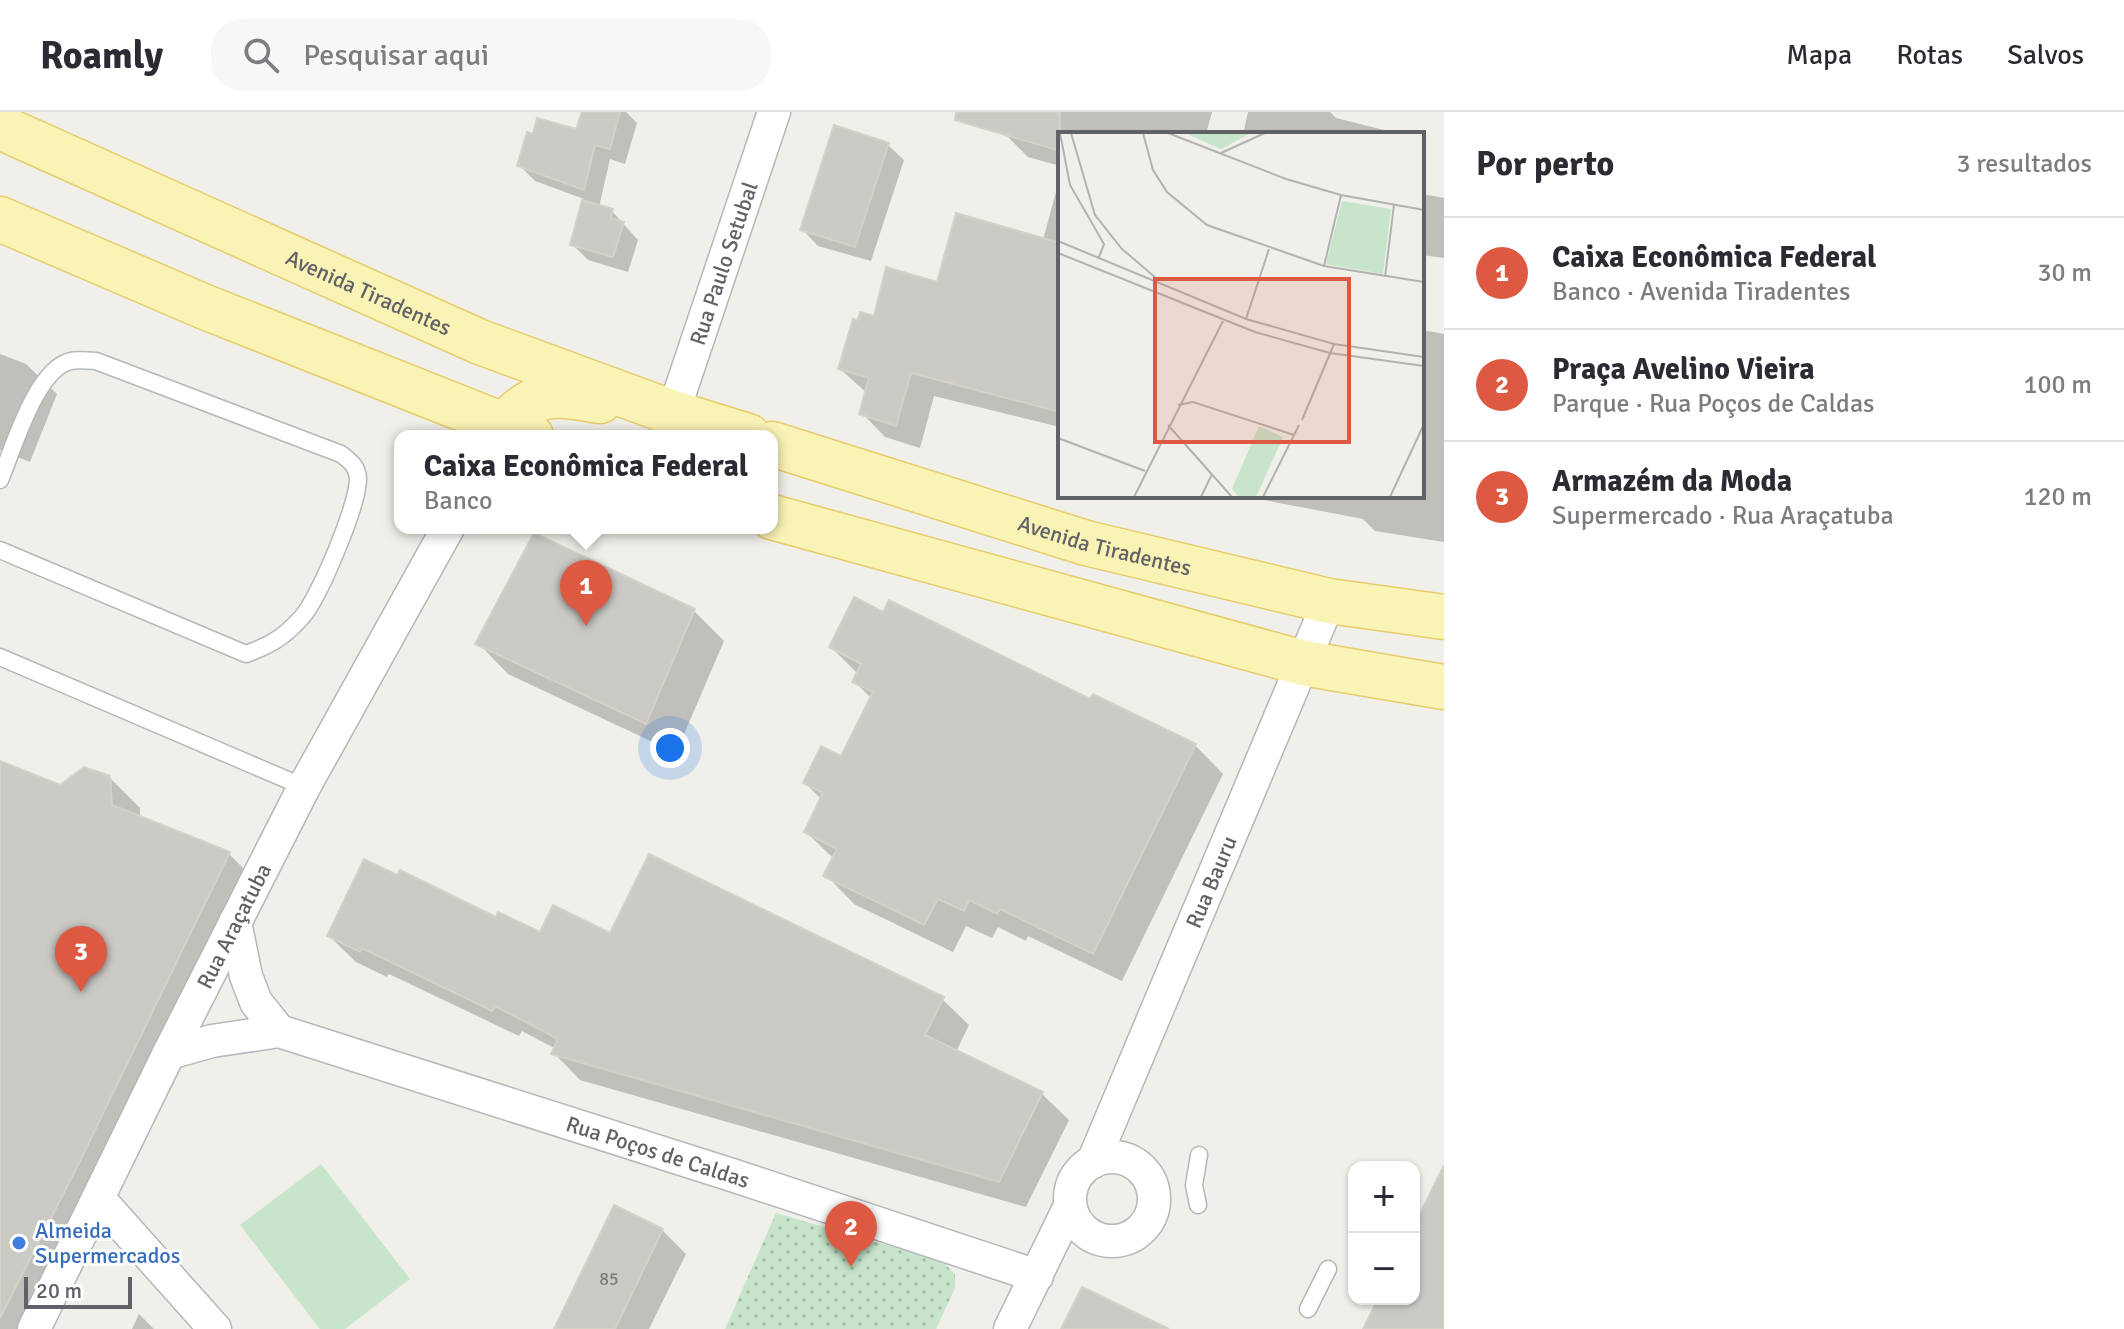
<!DOCTYPE html>
<html lang="pt">
<head>
<meta charset="utf-8">
<style>
	body { margin:0; font-family:Signika,sans-serif; background:#f7f7f7; color:#2b2b33 }
	.controls { position:absolute; right:24px; bottom:24px; display:grid; overflow:hidden; border-radius:16px; box-shadow:0 2px 6px #0004 }
	.controls button { width:72px; height:72px; display:grid; place-items:center; padding:0; border:0; border-bottom:2px solid #e1e1e2; background:#fff; color:#2b2b33; font:40px sans-serif }
	.scale { position:absolute; left:24px; bottom:20px; width:108px; box-sizing:border-box; padding-left:8px; border:4px solid #606267; border-top:0; font-size:22px; line-height:28px; white-space:nowrap; color:#606267; -webkit-text-stroke:6px #fff; paint-order:stroke }
	.you { position:absolute; left:670px; top:636px; width:28px; height:28px; margin:-20px; border:6px solid #fff; border-radius:50%; background:#1a73e8; box-shadow:0 0 0 12px #1a73e833 }
	.badge { display:grid; place-items:center; width:52px; height:52px; border-radius:50%; background:#dd5942; color:#fff; font-size:26px; font-weight:700 }
	.pin { position:absolute; translate:-50% -66px; filter:drop-shadow(0 2px 4px #0008) }
	.pin::after { content:''; position:absolute; top:42px; width:28px; height:24px; background:inherit; clip-path:polygon(0 0,100% 0,50% 100%) }
	.popup { position:absolute; left:394px; top:318px; width:384px; height:104px; box-sizing:border-box; display:grid; place-content:center; border-radius:16px; background:#fff; filter:drop-shadow(0 2px 6px #0005); font-size:26px; white-space:nowrap; color:#7c7c81 }
	.popup b { font-size:30px; color:#2b2b33 }
	.popup::after { content:''; position:absolute; left:50%; top:100%; margin-left:-16px; border:16px solid transparent; border-top-color:#fff }
	.list { margin:0; padding:0; list-style:none }
	h2 { display:flex; justify-content:space-between; align-items:center; height:104px; margin:0; padding:0 32px; font-size:34px }
	h2 small { font-size:26px; font-weight:400; color:#7c7c81 }
	.list li { display:grid; grid-template-columns:52px 1fr auto; gap:24px; align-items:center; box-sizing:border-box; height:112px; padding:0 32px; border-top:2px solid #e1e1e2 }
	.list b { display:block; font-size:30px; white-space:nowrap }
	.list p { margin:0; font-size:26px; white-space:nowrap; color:#7c7c81 }
	.list em { font-size:26px; font-style:normal; color:#7c7c81 }
	.icon { flex:none; width:44px; height:44px; fill:none; stroke:currentColor; stroke-width:2; stroke-linecap:round; stroke-linejoin:round }
	.map { position:relative; flex:none; width:1444px; height:1217px; overflow:hidden }
	header { display:flex; align-items:center; gap:48px; box-sizing:border-box; height:112px; padding:0 40px; background:#fff; border-bottom:2px solid #e1e1e2 }
	header strong { font-size:38px }
	nav { display:flex; gap:44px; margin-inline-start:auto; font-size:28px }
	.search { width:560px; height:72px; background:#f7f7f7; display:flex; align-items:center; gap:20px; box-sizing:border-box; padding:0 28px; border-radius:32px; color:#7c7c81; font-size:30px }
	main { display:flex }
	aside { flex:1; background:#fff }
	.map>svg:first-child { display:block }
	.park { fill:url(#park-dots) }
	.garden { fill:#c7e5ca }
	.shadow { fill:#0003 }
	.building { fill:#cccac5; stroke:#d5d1c7; stroke-width:2 }
	.lines { fill:none; stroke-linecap:round; stroke-linejoin:round }
	.service-casing { stroke:#b5b7bb; stroke-width:19 }
	.minor-casing { stroke:#b5b7bb; stroke-width:35 }
	.primary-casing { stroke:#e7cd6a; stroke-width:47 }
	.service { stroke:#fff; stroke-width:16 }
	.minor { stroke:#fff; stroke-width:32 }
	.primary { stroke:#f9f3b5; stroke-width:44 }
	.shop-dot { fill:#3f7fe0; stroke:#fff; stroke-width:3 }
	.labels { text-anchor:middle; dominant-baseline:central; stroke-width:6; stroke-linejoin:round; paint-order:stroke }
	.number-label { font-size:18px; fill:#7b7c7e }
	.street-label { font-size:22px; fill:#606267; stroke:#fff }
	.shop-label { font-size:22px; fill:#366cbe; stroke:#fff; text-anchor:start }
	.inset-road { fill:none; stroke:#b2b3b1; stroke-width:2 }
	.view { fill:#dd5942; fill-opacity:0.15; stroke:#dd5942; stroke-width:4 }
	.inset-edge { fill:none; stroke:#606267; stroke-width:4 }
</style>
</head>
<body>
<header>
<strong>Roamly</strong>
<div class="search"><svg class="icon" aria-label="search" viewBox="0 0 24 24"><circle cx="10" cy="10" r="6"/><path d="M15 15l6 6"/></svg>Pesquisar aqui</div>
<nav><a>Mapa</a><a>Rotas</a><a>Salvos</a></nav>
</header>
<main>
<div class="map">
<svg width="1444" height="1217" viewBox="0 0 1444 1217">
	<defs>
		<pattern id="park-dots" width="8" height="8" patternUnits="userSpaceOnUse" patternTransform="scale(2)"><rect width="8" height="8" fill="#c7e5ca"/><path d="M2 2h.1M6 6h.1" fill="none" stroke="#a5bda8" stroke-width="1.8" stroke-linecap="round"/></pattern>
	</defs>
	<rect width="100%" height="100%" fill="#f0efe9"/>
	<path class="park" d="M776 1101 942 1149 955 1162V1176L936 1217H725Z"/>
	<path class="garden" d="M321 1052 410 1167 345 1217H320L240 1113Z"/>
	<path class="shadow" d="M584 0H626L637 11 625 52 610 47 599 95 611 98 638 128 628 160 588 148 572 132 584 87 535 69 519 53 577 19Z
		M1010 0H1212L1206 22H1060V54L1028 45 1004 21Z
		M1248 0H1330L1336 6 1400 22H1243Z
		M888 33 904 48 871 149 818 134 803 118Z
		M1060 65V315L934 284 920 336 885 325 862 301 867 281 840 257 875 207 938 173 1043 128Z
		M1422 82 1444 86V146L1422 143Z
		M1422 218 1444 222V430L1375 419 1363 407 1243 384H1422Z
		M0 242 26 252 57 282 30 350 0 338Z
		M694 499 724 529 676 641 508 562 478 531Z
		M884 502 1195 633 1223 662 1122 869 1028 824 1026 829 998 815 992 826 966 814 953 840 854 792 826 763 834 747 806 720 822 688 805 671 842 647 872 587 854 569 858 562 831 535Z
		M0 651 60 675 109 665 140 696V706L229 742 259 772 40 1217H0Z
		M496 808 541 823 611 824 942 887 969 913 956 940 1042 982 1069 1008 1026 1095 580 968 554 941 556 937 522 919 519 924 389 862 387 865 356 850 329 824Z
		M662 1118 686 1142 649 1217H556Z
		M139 1202 154 1217H132Z"/>
	<path class="building" d="M582 0H620L610 37 595 33 584 78 517 54 527 20 533 22 537 6 576 17Z
		M956 0H1060V39L955 8Z
		M834 13 889 31 855 135 800 118Z
		M582 88 613 97 610 106 624 110 613 145 570 133Z
		M956 101 1060 131V300L911 261 896 314 859 302 869 266 838 257 853 207 858 208 860 200 874 204 886 155 937 170Z
		M534 421 695 497 646 612 475 532Z
		M854 485 883 500 889 488 1090 587 1093 582 1196 632 1093 842 1000 797 997 802 969 788 964 799 938 787 924 813 823 764 837 737 804 720 823 681 803 671 821 634 841 644 873 580 852 570 861 552 829 535Z
		M0 649 60 673 84 655 110 664 112 693 230 740 79 1051 0 1206Z
		M649 742 944 885 925 923 1043 980 999 1070 551 942 558 927 495 894 492 899 362 836 360 840 327 824 364 747 397 763 400 758 496 805 498 800 540 820 553 793 610 821Z
		M1444 1053V1217H1363L1378 1187H1414V1114Z
		M614 1093 663 1117 615 1217H554Z
		M1082 1175 1169 1217H1061Z"/>
	<g class="lines">
		<g class="service-casing">
			<path id="service" d="M0 368C13 338 36 256 71 249 78 247 88 249 96 249L341 342C350 349 357 354 358 366 359 391 319 486 302 505 284 525 271 533 246 542L0 438
				M0 545 304 675
				M1198 1093 1194 1073 1199 1043
				M1308 1197 1328 1157"/>
		</g>
		<g class="minor-casing">
			<g id="minor">
				<path id="s1" d="M673 301 774 0"/>
				<path d="M235 810 246 864 256 890 279 919"/>
				<path id="s2" d="M169 941 212 929 279 919 735 1064 1037 1164"/>
				<circle cx="1112" cy="1087" r="42"/>
				<path id="s3" d="M1093 1050 1329 489"/>
				<path d="M99 1087 215 1217"/>
				<path id="s4" d="M34 1217 169 941 304 675 448 416"/>
				<path d="M1010 1217 1070 1094"/>
			</g>
		</g>
		<g class="primary-casing">
			<g id="primary">
				<path id="s5" d="M0 15 480 230 673 301 748 324"/>
				<path d="M0 107 205 195 531 324"/>
				<path d="M504 314C536 276 555 282 600 289"/>
				<path id="s6" d="M772 332 1086 431 1329 489 1444 505"/>
				<path d="M772 405 1303 551 1444 575"/>
			</g>
		</g>
		<use href="#service" class="service"/>
		<use href="#minor" class="minor"/>
		<use href="#primary" class="primary"/>
	</g>
	<circle class="shop-dot" cx="19" cy="1131" r="8"/>
	<g class="labels">
		<g class="number-label">
			<text x="609" y="1167">85</text>
		</g>
		<g class="street-label">
			<text stroke="none"><textPath href="#s1" startOffset="158">Rua Paulo Setubal</textPath></text>
			<text stroke="none"><textPath href="#s5" startOffset="404">Avenida Tiradentes</textPath></text>
			<text stroke="none"><textPath href="#s6" startOffset="348">Avenida Tiradentes</textPath></text>
			<text stroke="none"><textPath href="#s3" startOffset="304">Rua Bauru</textPath></text>
			<text stroke="none"><textPath href="#s4" startOffset="450">Rua Araçatuba</textPath></text>
			<text stroke="none"><textPath href="#s2" startOffset="510">Rua Poços de Caldas</textPath></text>
		</g>
		<g class="shop-label">
			<text x="35" y="1118">Almeida<tspan x="35" dy="25">Supermercados</tspan></text>
		</g>
	</g>
	<g transform="translate(1058 20)">
		<rect width="366" height="366" fill="#f0efe9"/>
		<path d="M127 1H193L163 17ZM284 69 333 77 325 142 268 132ZM201 294 225 305 198 365H181L174 357Z" fill="#c7e5ca"/>
		<path class="inset-road" d="M2 1 12 53 46 112 41 125M13 1 37 83 64 117 98 146M85 1 95 38 109 60 149 93 266 134 366 150M110 1 228 47 283 63 366 78M163 21 207 1M0 109 188 187 276 212 366 225M0 121 197 200 272 221 366 234M266 134 283 63M327 145 336 73M188 187 211 117M120 273 135 270 236 303M244 288 276 212M110 293 174 365M0 306 87 339M76 365 165 189M143 365 154 342M205 365 241 293M332 365 366 292"/>
		<path class="view" d="M97 147H291V310H97Z"/>
		<rect width="366" height="366" class="inset-edge"/>
	</g>
</svg>
<div class="controls">
<button>+</button>
<button>−</button>
</div>
<div class="scale">20 m</div>
<div class="you"></div>
<div class="pin badge" style="left:586px;top:514px">1</div>
<div class="popup"><b>Caixa Econômica Federal</b>Banco</div>
<div class="pin badge" style="left:851px;top:1155px">2</div>
<div class="pin badge" style="left:81px;top:880px">3</div>
</div>
<aside>
<h2>Por perto<small>3 resultados</small></h2>
<ul class="list">
<li><span class="badge">1</span><div><b>Caixa Econômica Federal</b><p>Banco · Avenida Tiradentes</p></div><em>30 m</em></li>
<li><span class="badge">2</span><div><b>Praça Avelino Vieira</b><p>Parque · Rua Poços de Caldas</p></div><em>100 m</em></li>
<li><span class="badge">3</span><div><b>Armazém da Moda</b><p>Supermercado · Rua Araçatuba</p></div><em>120 m</em></li>
</ul>
</aside>
</main>
</body>
</html>
